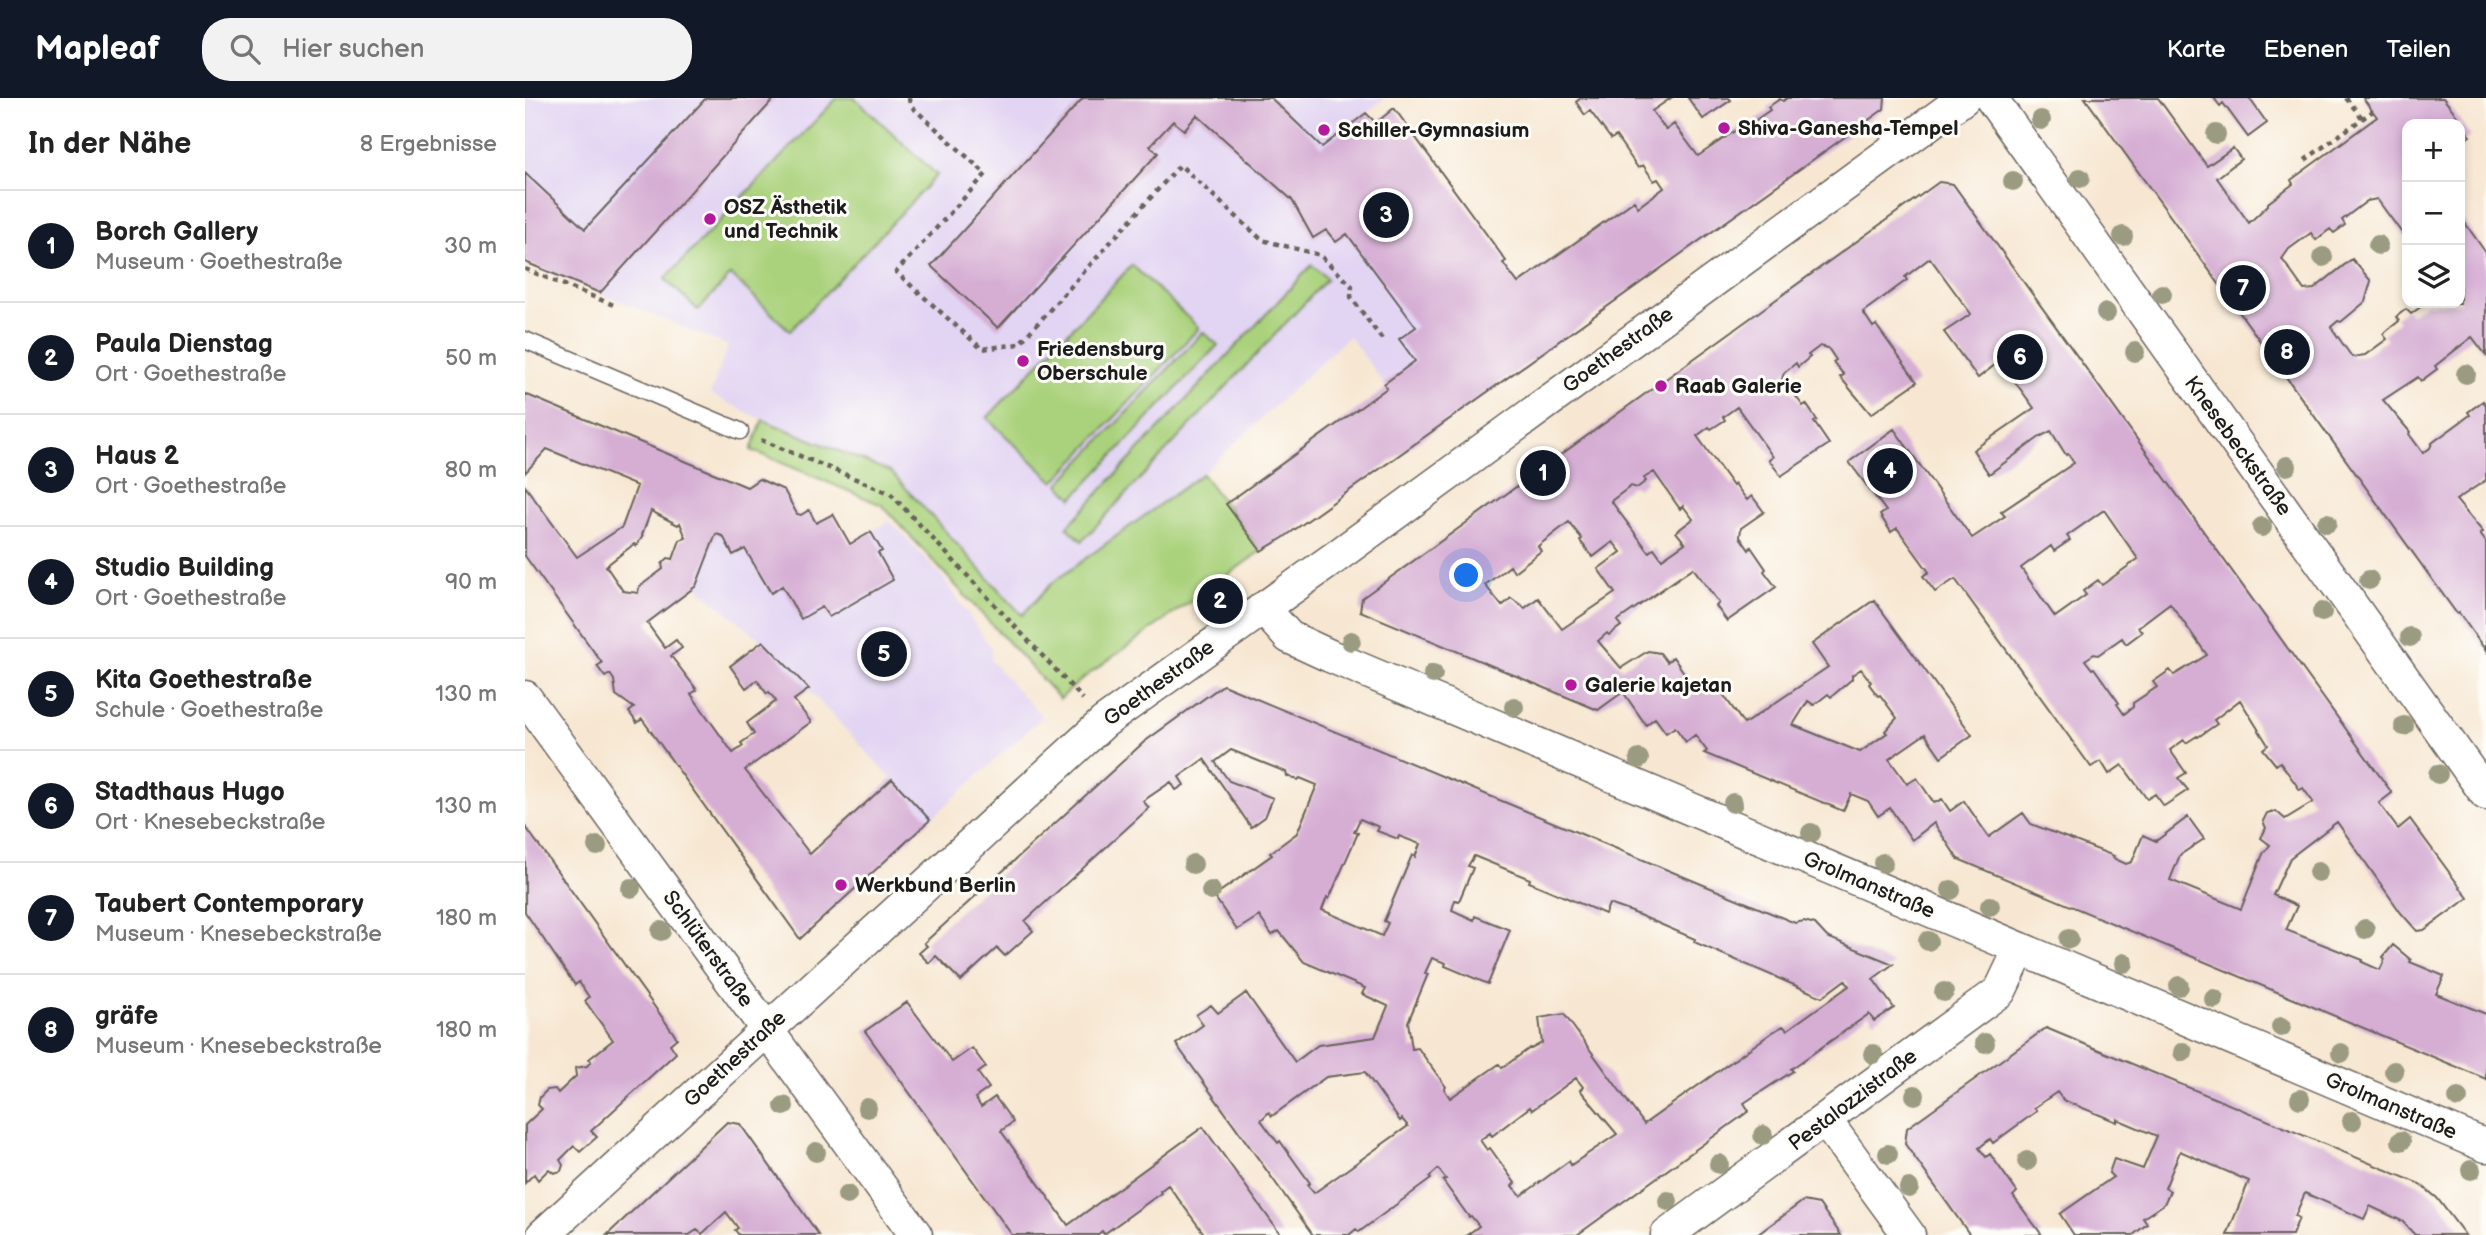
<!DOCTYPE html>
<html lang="de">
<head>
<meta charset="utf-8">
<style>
	body { margin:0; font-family:"Balsamiq Sans",sans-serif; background:#f2f2f2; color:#222 }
	.controls { position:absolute; right:21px; top:21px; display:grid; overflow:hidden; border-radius:14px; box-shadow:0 4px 10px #0003 }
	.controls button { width:63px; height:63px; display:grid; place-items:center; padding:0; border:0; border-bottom:2px solid #e0e0e0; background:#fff; color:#222; font:35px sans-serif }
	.you { position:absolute; left:942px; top:478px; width:24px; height:24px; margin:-18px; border:5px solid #fff; border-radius:50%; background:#1a73e8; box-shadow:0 0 0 10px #1a73e833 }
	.badge { display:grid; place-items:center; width:46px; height:46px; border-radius:50%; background:#111827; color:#fff; font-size:23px; font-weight:700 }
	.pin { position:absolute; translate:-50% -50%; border:4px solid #fff; box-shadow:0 2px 7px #0006 }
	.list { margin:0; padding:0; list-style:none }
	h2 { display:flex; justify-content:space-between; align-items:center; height:91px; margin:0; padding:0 28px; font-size:30px }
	h2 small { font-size:23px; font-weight:400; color:#767676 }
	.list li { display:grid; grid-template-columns:46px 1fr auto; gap:21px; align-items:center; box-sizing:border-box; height:112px; padding:0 28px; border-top:2px solid #e0e0e0 }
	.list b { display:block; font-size:26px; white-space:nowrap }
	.list p { margin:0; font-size:23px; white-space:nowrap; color:#767676 }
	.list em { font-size:23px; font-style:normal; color:#767676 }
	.icon { flex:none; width:38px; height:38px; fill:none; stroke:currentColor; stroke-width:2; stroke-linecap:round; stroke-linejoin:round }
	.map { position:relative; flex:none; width:1961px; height:1137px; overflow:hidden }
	header { display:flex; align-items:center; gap:42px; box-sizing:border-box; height:98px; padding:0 35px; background:#111827; color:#fff }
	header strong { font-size:33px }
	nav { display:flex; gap:38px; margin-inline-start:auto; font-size:24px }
	.search { width:490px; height:63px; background:#f2f2f2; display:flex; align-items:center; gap:18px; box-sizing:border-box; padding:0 24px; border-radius:28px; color:#767676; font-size:26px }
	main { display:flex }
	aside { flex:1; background:#fff }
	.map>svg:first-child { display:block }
	.built { fill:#e2d4f3 }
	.green { fill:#aad27c; stroke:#63774c; stroke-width:2 }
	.building { fill:#d6aed4; fill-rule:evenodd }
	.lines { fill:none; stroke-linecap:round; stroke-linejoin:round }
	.lane-casing { stroke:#69635c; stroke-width:19 }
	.street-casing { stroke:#69635c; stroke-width:35 }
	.path { stroke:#69635c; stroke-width:4.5; stroke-dasharray:5 5; stroke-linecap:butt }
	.lane { stroke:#fff; stroke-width:16 }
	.street { stroke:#fff; stroke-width:32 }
	.tree { fill:#9a9b81 }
	.poi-dot { fill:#b5179e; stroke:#fdfcf7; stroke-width:2.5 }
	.labels { text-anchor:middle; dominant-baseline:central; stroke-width:6; stroke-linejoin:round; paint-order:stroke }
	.poi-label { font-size:21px; font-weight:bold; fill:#1c1c1c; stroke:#fdfcf7; text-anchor:start }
	.street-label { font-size:21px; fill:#1c1c1c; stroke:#fdfcf7 }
</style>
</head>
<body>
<header>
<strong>Mapleaf</strong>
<div class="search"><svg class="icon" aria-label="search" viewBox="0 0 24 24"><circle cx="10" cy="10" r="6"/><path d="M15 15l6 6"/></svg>Hier suchen</div>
<nav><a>Karte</a><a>Ebenen</a><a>Teilen</a></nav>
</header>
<main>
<aside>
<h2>In der Nähe<small>8 Ergebnisse</small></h2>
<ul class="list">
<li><span class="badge">1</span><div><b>Borch Gallery</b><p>Museum · Goethestraße</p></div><em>30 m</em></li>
<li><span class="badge">2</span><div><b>Paula Dienstag</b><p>Ort · Goethestraße</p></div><em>50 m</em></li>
<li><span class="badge">3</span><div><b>Haus 2</b><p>Ort · Goethestraße</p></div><em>80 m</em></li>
<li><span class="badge">4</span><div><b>Studio Building</b><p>Ort · Goethestraße</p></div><em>90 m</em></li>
<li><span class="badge">5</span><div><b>Kita Goethestraße</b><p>Schule · Goethestraße</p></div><em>130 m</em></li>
<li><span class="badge">6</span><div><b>Stadthaus Hugo</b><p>Ort · Knesebeckstraße</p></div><em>130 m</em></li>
<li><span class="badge">7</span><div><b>Taubert Contemporary</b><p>Museum · Knesebeckstraße</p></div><em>180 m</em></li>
<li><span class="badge">8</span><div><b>gräfe</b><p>Museum · Knesebeckstraße</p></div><em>180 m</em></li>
</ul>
</aside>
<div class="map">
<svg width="1961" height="1137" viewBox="0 0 1961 1137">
	<rect width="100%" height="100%" fill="#fdfcf7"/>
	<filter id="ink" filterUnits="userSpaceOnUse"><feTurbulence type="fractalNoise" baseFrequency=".0143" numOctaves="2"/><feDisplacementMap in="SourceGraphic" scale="14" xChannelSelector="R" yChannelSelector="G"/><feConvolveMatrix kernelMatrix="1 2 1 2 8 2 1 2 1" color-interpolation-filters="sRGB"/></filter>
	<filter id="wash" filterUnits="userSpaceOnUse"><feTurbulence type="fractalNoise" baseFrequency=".00686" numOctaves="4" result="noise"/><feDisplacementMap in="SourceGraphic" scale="28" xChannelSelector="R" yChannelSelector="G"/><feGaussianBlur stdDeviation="1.57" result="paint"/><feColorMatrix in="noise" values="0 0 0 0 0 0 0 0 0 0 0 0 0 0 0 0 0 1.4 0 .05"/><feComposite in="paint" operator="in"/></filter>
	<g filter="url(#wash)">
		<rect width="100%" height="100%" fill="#f7e7d2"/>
		<path class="built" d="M0 0H860L842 15 851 25 869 10 978 165 980 281 898 340 824 238 677 376 527 485 498 516 366 374 238 322 185 296 203 248 0 164Z
			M234 381 259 392 272 416 276 417 284 412 291 425 308 416 325 445 365 423 419 481 466 550V563L517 619 405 722 241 546 171 488 211 384 222 389Z"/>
		<path class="green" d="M312 0H330L412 77 265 233 206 177 173 212 140 181Z
			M607 167 674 230 529 384 462 320Z
			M787 167 802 181 557 443 542 429Z
			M678 234 693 247 548 400 534 386Z
			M238 322 366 374 497 517 527 485 677 376 736 453 557 581 535 601 357 407 226 352Z"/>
		<g id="blocks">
			<path class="building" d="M181 0H250L75 195 0 164V75L60 131Z
				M558 0H746L797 49 841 15 851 25 869 10 981 163 978 165 993 185 1109 103 1113 109 1139 90 1133 81 1129 83 1118 67 1113 70 1091 38 1086 41 1065 13 1060 17 1051 4 1056 0H1146L1127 13 1141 32 1149 26 1173 58 1217 28 1219 30 1245 12 1243 9 1255 1 1258 3 1262 0H1360L1359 11 758 440 736 453 701 406 862 290 859 286 890 263 874 241 891 229 822 136 811 144 801 132 788 140 767 102 672 17 659 32 648 23 625 48 633 55 473 230 406 168Z
				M1163 0H1204L1206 2 1178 21Z
				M1560 0H1633L1682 68 1708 50 1716 61 1692 80 1724 125 1743 107V105L1768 86 1766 82 1852 19 1838 0H1918L1927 11 1945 38 1935 45V26H1882V142L1852 101 1842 103 1817 122 1820 127 1809 135 1805 131 1791 142 1786 135 1764 151 1757 161 1779 192 1789 191 1827 161 1846 183 1840 204 1816 224 1813 223 1806 229 1827 259 1840 257 1862 241 1858 236 1874 223 1871 219 1881 211 1886 216 1901 205H1935V118L1961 155V257L1947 239 1910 268 1912 271 1896 283 1893 279 1858 302 1885 334 1884 336 1898 355 1905 350 1907 345 1945 317 1943 314 1958 303 1961 307V382L1931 402 1958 434 1955 436 1961 444V553L1934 515 1932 516Z
				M1689 0H1724L1742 25 1723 39 1698 5 1695 8Z
				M1414 84 1428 86 1867 695 1854 705 1873 731 1885 721 1943 800 1899 832 1892 833 1876 815 1812 724 1765 760 1748 797 1772 808 1761 832 1838 862 1837 864 1855 872 1860 861 1858 859 1868 847 1886 862 1885 864 1919 878 1911 896 1961 916V981L1433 761 1409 725 1387 742 1365 710 1353 718 1343 703 1326 696 1318 713 1179 655 1182 653 1170 637 1161 644 1150 629 1141 635 1130 620 1121 627 1098 594 1073 612 835 513 837 500ZM1405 160 1446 216 1419 234 1453 280 1475 263 1509 310 1448 352 1464 376 1516 338 1526 333 1541 357 1543 356 1549 365 1476 414 1480 418 1447 440 1369 331 1324 364 1361 413 1355 417 1366 434 1372 430 1404 474 1398 478 1410 494 1430 481 1566 669 1576 663 1584 676 1597 667 1622 701 1630 696 1639 708 1663 692 1653 680 1661 675 1645 652 1659 642 1661 645 1672 638 1673 639 1692 626 1689 622 1715 602 1743 647 1738 651 1751 667 1755 664 1775 692 1778 690 1788 704 1760 721 1751 713 1742 715 1738 723 1741 730 1736 740 1745 747 1738 756 1716 811 1645 782 1655 757 1679 741 1663 719 1631 743 1618 737 1607 764 1601 766 1588 760 1589 758 1506 726 1498 715 1464 739 1439 703 1425 713 1417 701 1409 705 1392 680 1382 686 1364 661 1400 636 1416 659 1447 637 1349 502 1287 546 1303 569 1219 626 1190 585 1174 596 1148 559 1142 564 1135 555 1123 553 1096 570 1073 543 1082 535 1084 537 1096 528 1092 523 1168 470 1194 505 1191 508 1202 523 1251 489 1239 473 1241 471 1226 449 1224 452 1215 439 1216 430 1239 414 1227 398 1222 402 1210 386 1208 388 1172 338 1184 329 1186 331 1200 322 1198 319 1212 309 1248 359 1244 362 1256 378 1304 346 1289 324 1292 322 1281 306 1278 308 1266 292 1264 293 1256 284 1259 275 1271 265 1273 269 1285 259 1283 257 1295 248 1303 250 1311 262 1308 264 1319 277 1315 279 1346 316 1392 284 1351 227 1348 229 1338 214 1382 182 1380 179ZM1129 374 1155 411 1158 408 1168 421 1151 434 1160 445 1137 461 1129 450 1124 454 1086 403 1106 388 1112 390 1121 383 1119 380ZM1579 412 1613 461 1577 487 1573 482 1558 493 1561 497 1530 519 1496 470 1526 448 1529 453 1545 442 1542 438ZM1044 424 1057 441 1055 443 1068 459 1088 444 1096 454 1073 471 1090 495 1037 531 1013 500 1000 510 986 500 977 508 960 487 985 468 989 474 1016 453 1013 448ZM1645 505 1682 557 1649 577 1645 572 1628 584 1632 589 1608 605V609L1599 616 1592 606 1594 605 1569 570 1567 571 1560 562 1569 556 1573 557 1597 540 1601 546 1617 534 1613 529ZM1336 571 1346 584 1344 586 1353 598 1355 597 1372 620 1360 633 1362 635 1335 654 1268 627 1283 603 1289 607 1303 596 1306 599 1327 581V577Z
				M0 296 222 389 234 381 259 392 272 416 276 417 284 412 291 425 308 416 325 446 346 434 357 453 353 455 368 482 304 519 297 509 276 521 257 488 246 495 220 451 208 457 198 438 191 436 171 488 122 525 140 550 151 542 157 550 146 558 172 592 166 596 208 655 218 648 216 645 229 636 222 625 251 603 244 594 242 596 232 582 221 590 205 568 238 543 284 591 269 602 286 624 220 672 285 756 367 681 405 722 275 841 117 621 112 625 104 614 109 610 91 597 89 582 85 576 80 579 72 568 77 565 0 458V388L52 459 97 429 112 388 22 351 0 375ZM126 413 153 427 155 425 161 440 155 442 148 461 143 460 137 466 138 471 114 489 113 495 98 493 81 468 109 446 111 448 118 438 117 437Z
				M698 587 1270 825 1279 823 1290 826 1302 839 1368 866 1348 881 1369 910 1349 923 1344 916 1273 966 1266 971 1268 973 1219 1005 1224 1013 1052 1137H942L954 1128 946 1118 944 1119 918 1083 921 1081 913 1071 904 1079 906 1081 834 1134 831 1131 824 1137H788L651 946 678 927 671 917 686 907 693 915 721 895 770 964 793 947 850 939 863 908 837 896 840 890 779 864 754 833 747 837 734 818 712 832 689 798 747 757 745 755 772 735 792 687 775 680 773 682 762 678 761 674 706 652 690 664 704 683 748 700 740 719 726 729 679 661 654 679 659 687 651 692 646 684 618 703 624 710 500 823 508 833 480 858 472 850 436 883 411 858 404 865 394 855 402 848 399 845 619 644ZM835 721 854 729 852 733 873 741 874 738 895 746 890 759 887 757 859 823 863 825 857 838 797 812 802 799 804 801 833 735 829 734ZM949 758 1005 781 1004 784 1080 816 1084 806 1107 814 1170 841 1169 844 1297 899 1320 882 1324 888 1262 932 1258 928 1248 934 1119 1026 1039 916 1014 920 1017 945 1006 951 1005 950 977 970 974 966 925 1000 919 991 921 989 893 950 887 951 883 924 903 876 900 875 907 860 921 865 920 868 963 886 985 832 950 818 949 822 927 812 930 802 934 803 948 770 943 768ZM840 974 875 1023 877 1021 883 1028 789 1095 782 1087 785 1085 755 1043 753 1045 736 1022 744 1014 747 1018 801 979ZM1051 980 1058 989 1055 992 1092 1036 1046 1067 1044 1063 996 1098 987 1088 990 1085 965 1050 962 1052 955 1042 965 1035 967 1038 1005 1009 1007 1012Z
				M0 728 152 940 145 946 151 955 66 1033 72 1039 55 1054 49 1048 35 1062 38 1067 36 1073 29 1075 24 1071 13 1082 9 1076 0 1085V1027L17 1011 13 1007 15 999 22 992 30 991 33 995 51 978 50 970 62 968 66 963 64 961 88 942 60 903 64 899 54 884 50 887 0 814Z
				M382 904 427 964 447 950 461 969 453 975 464 990 450 1000 456 1009 470 999 488 1024 476 1033 543 1127 678 1029 756 1137H680L643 1087 635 1093 636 1095 579 1136 577 1133 572 1137H487L340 933Z
				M1521 930 1895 1086 1912 1100 1940 1137H1890L1877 1123 1845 1108 1839 1121 1780 1095 1770 1118 1774 1120 1767 1137H1702L1724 1083 1655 1053 1640 1090 1645 1093 1639 1106 1618 1120 1622 1126 1608 1137H1549L1535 1116 1588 1079 1584 1075 1589 1061 1618 1071 1632 1038 1592 1021V1024L1538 1002 1532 994 1509 1010 1512 1013 1468 1045 1465 1041 1454 1050 1461 1059 1465 1056 1492 1094 1488 1098 1517 1137H1445L1380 1046 1382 1030Z
				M202 1024 215 1026 294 1137H214L210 1132 213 1130 201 1114 177 1136 172 1132 164 1137H82Z
				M1278 1103 1294 1106 1316 1137H1232Z"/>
		</g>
	</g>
	<g filter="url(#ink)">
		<use href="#blocks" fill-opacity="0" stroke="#69635c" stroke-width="2"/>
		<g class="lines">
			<g class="lane-casing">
				<path id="lane" d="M0 242 215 333"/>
			</g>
			<g class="street-casing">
				<path id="street" d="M1466 0 1961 696
					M738 510 764 539 805 558 1961 1048
					M0 599 391 1137
					M1300 1022 1384 1137
					M18 1137 579 624 812 458 1439 0
					M1142 1137 1475 893 1495 851"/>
			</g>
			<path class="path" d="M384 0 385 7 461 76 371 174 457 251 494 246 655 67 737 142 795 157 827 188 826 199 859 244
				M1821 0 1838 21
				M1780 62 1848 13
				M0 171 91 208
				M236 342 365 395 558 601"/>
			<use href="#lane" class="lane"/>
			<use href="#street" class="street"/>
		</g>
		<g class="tree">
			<circle cx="1516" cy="22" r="10"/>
			<circle cx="1691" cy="36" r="10"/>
			<circle cx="1555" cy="80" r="10"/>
			<circle cx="1488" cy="83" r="10"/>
			<circle cx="1598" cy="138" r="10"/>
			<circle cx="1853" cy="147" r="10"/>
			<circle cx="1798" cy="159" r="10"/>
			<circle cx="1637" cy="196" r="10"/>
			<circle cx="1581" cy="215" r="10"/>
			<circle cx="1610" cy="254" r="10"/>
			<circle cx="1941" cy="276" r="10"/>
			<circle cx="1762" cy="368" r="10"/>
			<circle cx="1802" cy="425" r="10"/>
			<circle cx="1737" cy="429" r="10"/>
			<circle cx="1844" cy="482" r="10"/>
			<circle cx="1797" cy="514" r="10"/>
			<circle cx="1885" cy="539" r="10"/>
			<circle cx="826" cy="543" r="10"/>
			<circle cx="908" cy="576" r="10"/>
			<circle cx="989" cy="609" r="10"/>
			<circle cx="1879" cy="628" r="10"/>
			<circle cx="1114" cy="661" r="10"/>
			<circle cx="1913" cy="676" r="10"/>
			<circle cx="1208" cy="705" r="10"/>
			<circle cx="1286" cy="735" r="10"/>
			<circle cx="72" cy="748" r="10"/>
			<circle cx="1358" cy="765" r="10"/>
			<circle cx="668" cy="766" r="10"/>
			<circle cx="1793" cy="774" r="10"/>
			<circle cx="106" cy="790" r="10"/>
			<circle cx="1426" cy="792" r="10"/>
			<circle cx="686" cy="793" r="10"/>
			<circle cx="1465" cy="808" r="10"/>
			<circle cx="1840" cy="831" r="10"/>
			<circle cx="136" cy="833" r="10"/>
			<circle cx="1544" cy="841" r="10"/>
			<circle cx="1403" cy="843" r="10"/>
			<circle cx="1599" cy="865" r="10"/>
			<circle cx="1654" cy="888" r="10"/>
			<circle cx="1419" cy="894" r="10"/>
			<circle cx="1689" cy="901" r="10"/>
			<circle cx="1756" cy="929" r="10"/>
			<circle cx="1460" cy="945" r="10"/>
			<circle cx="1658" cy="954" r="10"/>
			<circle cx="1816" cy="955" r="10"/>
			<circle cx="1348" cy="956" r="10"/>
			<circle cx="1869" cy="973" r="10"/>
			<circle cx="1390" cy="997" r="10"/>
			<circle cx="1933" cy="1000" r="10"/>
			<circle cx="1775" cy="1001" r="10"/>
			<circle cx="259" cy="1008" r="10"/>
			<circle cx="342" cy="1010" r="10"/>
			<circle cx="1827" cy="1023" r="10"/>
			<circle cx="1238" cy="1037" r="10"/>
			<circle cx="1876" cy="1043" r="10"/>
			<circle cx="291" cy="1054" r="10"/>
			<circle cx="1363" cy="1056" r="10"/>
			<circle cx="1502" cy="1063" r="10"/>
			<circle cx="1194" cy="1066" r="10"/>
			<circle cx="1946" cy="1072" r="10"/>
			<circle cx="1384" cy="1090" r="10"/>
			<circle cx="322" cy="1097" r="10"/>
			<circle cx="1143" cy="1103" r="10"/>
		</g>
	</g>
	<g class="poi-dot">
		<circle cx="1199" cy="30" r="7"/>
		<circle cx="799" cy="32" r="7"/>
		<circle cx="185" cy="121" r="7"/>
		<circle cx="498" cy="263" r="7"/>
		<circle cx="1136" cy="288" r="7"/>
		<circle cx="1046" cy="587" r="7"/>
		<circle cx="316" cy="787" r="7"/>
	</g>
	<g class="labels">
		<g class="poi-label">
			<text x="1213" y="30">Shiva-Ganesha-Tempel</text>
			<text x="813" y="32">Schiller-Gymnasium</text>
			<text x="199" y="109">OSZ Ästhetik<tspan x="199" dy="24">und Technik</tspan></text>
			<text x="512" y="251">Friedensburg<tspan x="512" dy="24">Oberschule</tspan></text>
			<text x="1150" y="288">Raab Galerie</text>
			<text x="1060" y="587">Galerie kajetan</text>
			<text x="330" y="787">Werkbund Berlin</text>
		</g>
		<g class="street-label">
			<text transform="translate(1093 252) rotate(-36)">Goethestraße</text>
			<text transform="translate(1713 348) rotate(54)">Knesebeckstraße</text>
			<text transform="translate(634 585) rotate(-36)">Goethestraße</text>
			<text transform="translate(1344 787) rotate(23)">Grolmanstraße</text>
			<text transform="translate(183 851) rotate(54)">Schlüterstraße</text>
			<text transform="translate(210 961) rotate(-43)">Goethestraße</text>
			<text transform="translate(1328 1002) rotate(-37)">Pestalozzistraße</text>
			<text transform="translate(1866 1008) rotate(23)">Grolmanstraße</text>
		</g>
	</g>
</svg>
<div class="controls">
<button>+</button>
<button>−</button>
<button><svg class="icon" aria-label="layers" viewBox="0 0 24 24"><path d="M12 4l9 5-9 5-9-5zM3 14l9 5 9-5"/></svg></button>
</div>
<div class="you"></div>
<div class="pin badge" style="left:1018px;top:375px">1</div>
<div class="pin badge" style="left:695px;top:503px">2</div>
<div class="pin badge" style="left:861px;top:117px">3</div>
<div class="pin badge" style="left:1365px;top:373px">4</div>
<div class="pin badge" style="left:359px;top:556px">5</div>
<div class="pin badge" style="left:1495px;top:259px">6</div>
<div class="pin badge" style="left:1718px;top:190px">7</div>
<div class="pin badge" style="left:1762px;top:254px">8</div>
</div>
</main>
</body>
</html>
